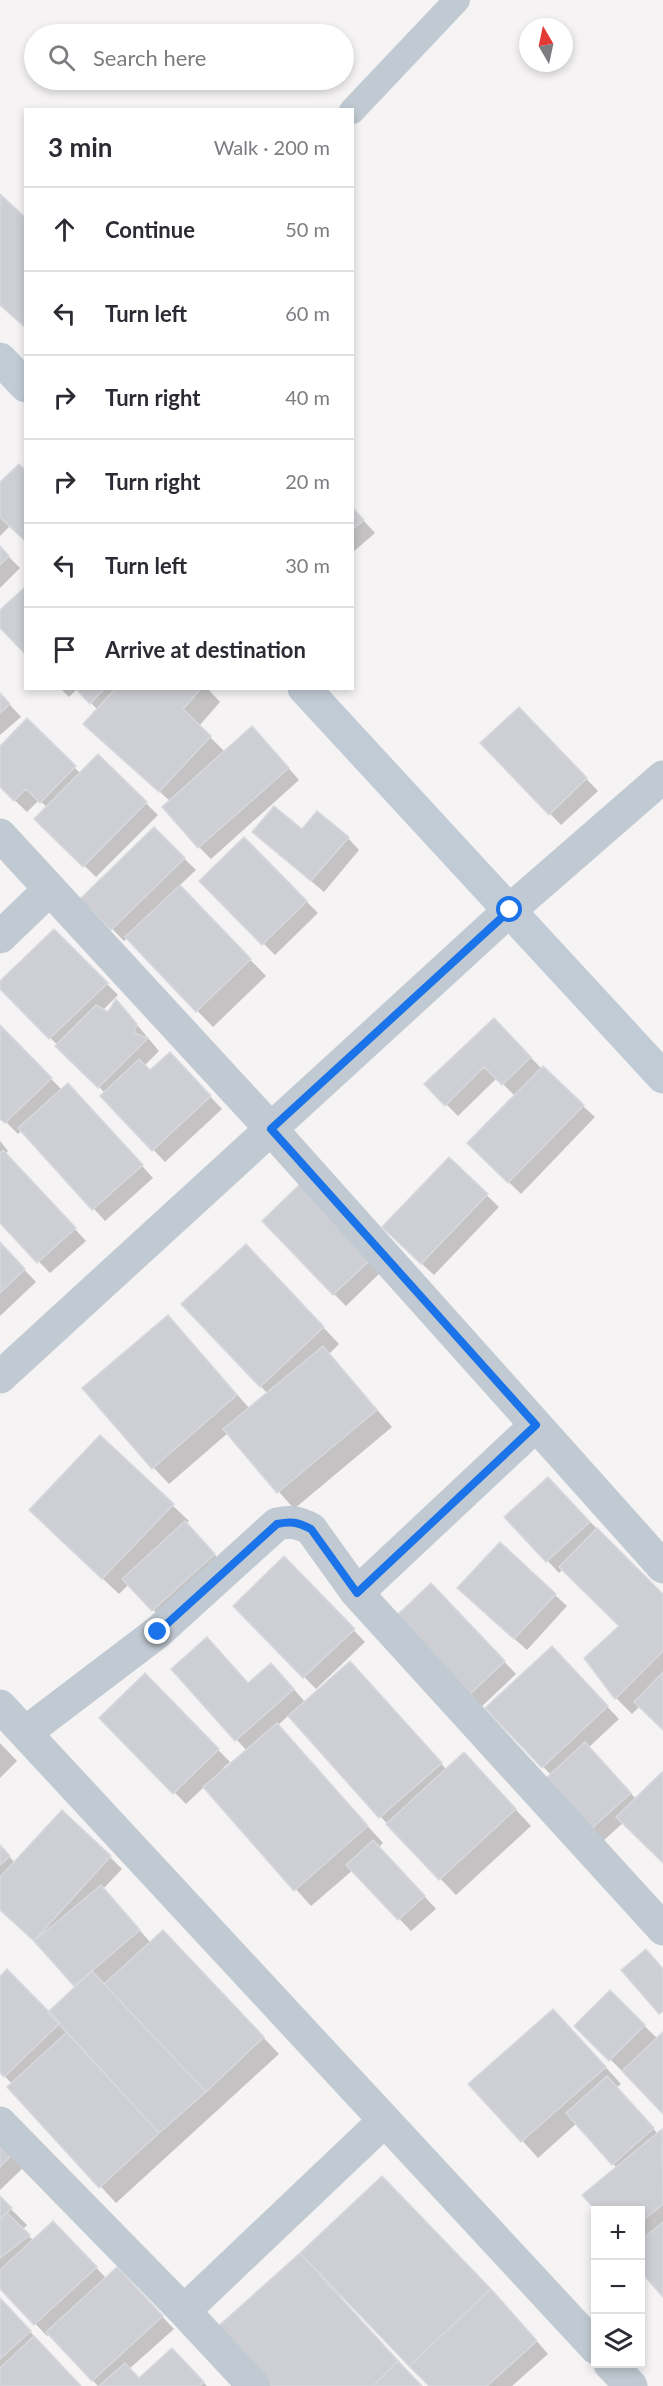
<!DOCTYPE html>
<html lang="en">
<head>
<meta charset="utf-8">
<style>
	body { margin:0; font-family:Lato,sans-serif; background:#f7f7f7; color:#2b2b33 }
	.controls { position:absolute; right:18px; bottom:18px; display:grid; overflow:hidden; border-radius:0px; box-shadow:0 3px 9px #0003 }
	.controls button { width:54px; height:54px; display:grid; place-items:center; padding:0; border:0; border-bottom:2px solid #e1e1e2; background:#fff; color:#2b2b33; font:30px sans-serif }
	.compass { position:absolute; left:519px; top:18px; width:54px; height:54px; border-radius:50%; background:#fff; box-shadow:0 3px 9px #0003; rotate:351deg }
	.stop { position:absolute; width:18px; height:18px; margin:-14px; border:4px solid #1a73e8; border-radius:50%; background:#fff }
	.stop.end { background:#1a73e8; border-color:#fff; box-shadow:0 2px 6px #0008 }
	.list { margin:0; padding:0; list-style:none }
	h2 { display:flex; justify-content:space-between; align-items:center; height:78px; margin:0; padding:0 24px; font-size:26px }
	h2 small { font-size:20px; font-weight:400; color:#7c7c81 }
	.list li { display:grid; grid-template-columns:39px 1fr auto; gap:18px; align-items:center; box-sizing:border-box; height:84px; padding:0 24px; border-top:2px solid #e1e1e2 }
	.list b { display:block; font-size:22px; white-space:nowrap }
	.list em { font-size:20px; font-style:normal; color:#7c7c81 }
	.icon { flex:none; width:33px; height:33px; fill:none; stroke:currentColor; stroke-width:2; stroke-linecap:round; stroke-linejoin:round }
	.map { position:relative; flex:none; width:663px; height:2386px; overflow:hidden }
	.search { position:absolute; background:#fff; box-shadow:0 3px 9px #0003; left:24px; top:24px; width:330px; height:66px; display:flex; align-items:center; gap:15px; box-sizing:border-box; padding:0 21px; border-radius:33px; color:#7c7c81; font-size:22px }
	.panel { position:absolute; background:#fff; box-shadow:0 3px 9px #0003; left:24px; top:108px; width:330px; height:582px; border-radius:0px }
	.map>svg:first-child { display:block }
	.shadow { fill:#0003 }
	.building { fill:#cdcfd5; stroke:#d7d9de; stroke-width:1.5 }
	.lines { fill:none; stroke-linecap:round; stroke-linejoin:round }
	.lane { stroke:#c1cad2; stroke-width:26 }
	.street { stroke:#c1cad2; stroke-width:33 }
	.secondary { stroke:#c1cbd6; stroke-width:33 }
	.route { stroke:#1a73e8; stroke-width:8 }
</style>
</head>
<body>
<div class="map">
<svg width="663" height="2386" viewBox="0 0 663 2386">
	<rect width="100%" height="100%" fill="#f5f3f3"/>
	<path class="shadow" d="M0 484 11 525 0 536Z
		M352 508 375 533 352 553Z
		M0 548 20 568 0 588Z
		M60 688H207L220 702 199 726 225 752 264 740 299 780 211 859 199 847 170 801 102 740 98 710 77 689 69 697Z
		M0 694 21 717 0 735Z
		M27 720 81 774 98 756 158 815 96 877 36 819 48 808 39 800 27 812 0 786V748Z
		M531 721 598 791 561 825 482 743Z
		M154 829 196 870 179 886 266 976 213 1027 127 938 124 941 83 899Z
		M302 831 348 838 359 850 324 892 266 843Z
		M244 839 318 913 275 955 201 881Z
		M54 931 118 995 103 1010 109 1014 127 1013 159 1051 144 1066 150 1072 181 1066 222 1109 165 1162 102 1096 105 1093 0 987V983Z
		M494 1020 542 1069 595 1117 521 1194 469 1143 515 1096 497 1078 458 1116 426 1084Z
		M0 1026 62 1090 80 1097 153 1178 105 1221 22 1130 18 1134 0 1116Z
		M0 1141 8 1151 5 1154 86 1241 50 1273 0 1221Z
		M449 1159 499 1207 434 1275 395 1239Z
		M300 1187 382 1271 346 1306 334 1294Z
		M0 1244 36 1282 0 1316Z
		M262 1262 339 1344 329 1354 392 1427 294 1509 228 1433 169 1484 153 1467 168 1317 250 1409 268 1394 184 1304Z
		M560 1491 663 1596V1728L640 1706 632 1714 616 1698 586 1658 621 1626 563 1569 559 1573 507 1517Z
		M172 1505 189 1521 186 1524 226 1567 165 1622 129 1584 119 1594 47 1526Z
		M284 1558 365 1642 316 1689 235 1606Z
		M555 1595 567 1606 527 1650 471 1600Z
		M443 1597 516 1674 479 1709 394 1620Z
		M563 1660 619 1719 588 1748 636 1799 663 1774V1861L624 1822 603 1841 551 1775 487 1708Z
		M350 1663 447 1770 480 1771 531 1826 456 1895 381 1817 289 1715 277 1726 383 1843 379 1847 436 1909 411 1931 353 1870 311 1906 204 1787 186 1804 101 1718 145 1675 230 1762 223 1768 225 1770 247 1751 173 1669 249 1684 283 1677 306 1703Z
		M0 1743 17 1761 0 1778Z
		M0 1846 15 1863 110 1857 122 1869 103 1889 151 1943 179 1948 279 2054 116 2203 9 2087 12 2084 0 2071V1978L48 2014 77 1987 41 1946 0 1910Z
		M610 1993 658 2039 663 2034V2112L577 2026Z
		M569 2027 621 2084 616 2088 658 2134 663 2131V2295L640 2269V2210H597L617 2168 577 2123 538 2158 471 2084Z
		M0 2144 23 2168 0 2190Z
		M0 2198 27 2225 22 2230 34 2241 65 2235 106 2278 129 2281 174 2329 129 2369 139 2380 184 2362 207 2386H98L49 2334 47 2336 0 2287Z
		M301 2254 506 2306 548 2354 512 2386H431L342 2295 340 2297 422 2386H271L216 2330Z
		M0 2299 46 2349 80 2386H0Z"/>
	<path class="building" d="M0 194 26 218V328L0 305Z
		M19 464 26 471V542L0 517V482Z
		M352 507 364 520 352 530Z
		M0 546 9 556 0 565Z
		M26 586V655L0 628V610Z
		M75 688H105L90 704Z
		M116 688H202L183 709 211 736 159 792 83 724Z
		M0 693 10 704 0 713Z
		M519 707 587 778 549 815 480 743Z
		M27 718 76 766 40 803 26 789 14 801 0 787V746Z
		M252 726 289 768 198 848 162 807Z
		M98 754 147 802 83 867 34 819Z
		M274 806 302 829 317 811 349 837 311 881 252 832Z
		M154 827 185 858 111 930 80 899Z
		M244 837 307 901 262 945 199 881Z
		M180 885 251 959 196 1012 125 937Z
		M54 929 108 983 49 1039 0 989V981Z
		M116 999 137 1024 134 1033 148 1038 98 1088 55 1046 96 1005 108 1012Z
		M494 1018 531 1057 502 1085 484 1067 445 1106 424 1084Z
		M0 1025 52 1078 5 1123 0 1119Z
		M170 1052 211 1096 152 1151 100 1096 139 1059 150 1070Z
		M543 1066 584 1105 508 1183 467 1143Z
		M68 1083 143 1165 92 1210 18 1128Z
		M3 1150 76 1228 37 1263 0 1223V1153Z
		M449 1157 488 1194 421 1264 382 1227Z
		M300 1184 371 1259 333 1295 262 1221Z
		M0 1242 25 1269 0 1293Z
		M246 1244 324 1327 260 1387 181 1304Z
		M168 1315 237 1395 152 1469 82 1388Z
		M323 1346 377 1410 277 1493 223 1429Z
		M100 1435 174 1504 102 1579 29 1510Z
		M548 1477 590 1522 546 1562 504 1517Z
		M185 1521 215 1554 152 1611 122 1579Z
		M597 1528 663 1594V1651L615 1699 584 1658 619 1626 559 1567Z
		M500 1542 556 1594 514 1639 457 1588Z
		M284 1556 355 1629 303 1678 233 1606Z
		M431 1583 505 1661 466 1698 392 1620Z
		M207 1637 248 1683 271 1663 294 1689 235 1741 171 1669Z
		M552 1646 608 1706 542 1768 485 1708Z
		M350 1661 442 1763 379 1818 288 1716Z
		M663 1672V1730L634 1702Z
		M145 1673 219 1749 173 1794 99 1718Z
		M277 1723 368 1826 294 1891 203 1787Z
		M585 1742 631 1793 590 1830 544 1780Z
		M464 1752 516 1809 439 1880 386 1824Z
		M663 1771V1863L616 1817Z
		M62 1810 111 1856 34 1941 0 1910V1877Z
		M373 1840 425 1896 398 1920 346 1865Z
		M0 1845 10 1856 0 1865Z
		M101 1885 140 1930 74 1986 34 1941Z
		M163 1930 264 2037 206 2092 104 1984Z
		M646 1949 663 1969V2011L659 2014 621 1970Z
		M7 1969 60 2023 4 2077 0 2073V1976Z
		M92 1971 206 2092 159 2133 48 2012Z
		M610 1990 645 2025 609 2061 574 2026Z
		M553 2009 606 2067 521 2142 468 2084Z
		M67 2032 159 2133 99 2188 7 2087Z
		M663 2032V2114L622 2071Z
		M607 2076 654 2128 612 2165 566 2113Z
		M662 2129 663 2204 640 2223V2210L596 2211 582 2195Z
		M0 2142 12 2155 0 2167Z
		M382 2176 491 2289 409 2366 300 2253Z
		M0 2196 12 2208 0 2219Z
		M7 2213 30 2235 0 2258V2219Z
		M53 2221 97 2267 34 2325 0 2289V2270Z
		M663 2222V2297L640 2271V2241Z
		M300 2253 398 2361 373 2386H269L214 2330Z
		M117 2267 163 2316 92 2381 46 2332Z
		M491 2289 537 2341 487 2386H429L409 2366Z
		M0 2298 31 2331 0 2359Z
		M34 2336 81 2386H0V2368Z
		M172 2348 204 2382 200 2386H99L125 2363 139 2378Z
		M398 2361 422 2386H373Z"/>
	<g class="lines">
		<path class="lane" d="M352 111 457 0"/>
		<path class="street" d="M0 835 271 1129 663 1567
			M0 937 50 889
			M0 1377 510 910 663 777
			M357 1593 536 1425
			M0 1706 596 2348
			M25 1733 158 1632 277 1524C290 1521 298 1522 311 1529L357 1593 663 1929
			M0 2123 184 2311 254 2386
			M184 2311 384 2121
			M610 2364 631 2386"/>
		<path class="secondary" d="M0 359 26 386
			M304 688 663 1077"/>
	</g>
	<g class="lines">
		<path class="route" d="M158 1632 277 1524C290 1521 298 1522 311 1529L357 1593 536 1425 271 1129 510 910"/>
	</g>
</svg>
<div class="controls">
<button>+</button>
<button>−</button>
<button><svg class="icon" aria-label="layers" viewBox="0 0 24 24"><path d="M12 4l9 5-9 5-9-5zM3 14l9 5 9-5"/></svg></button>
</div>
<svg class="compass" viewBox="-18 -18 36 36"><path d="M0-13l5 13h-10z" fill="#e53935"/><path d="M0 13l5-13h-10z" fill="#7c7c81"/></svg>
<div class="stop" style="left:510px;top:910px"></div>
<div class="stop end" style="left:158px;top:1632px"></div>
<div class="search"><svg class="icon" aria-label="search" viewBox="0 0 24 24"><circle cx="10" cy="10" r="6"/><path d="M15 15l6 6"/></svg>Search here</div>
<section class="panel">
<h2>3 min<small>Walk · 200 m</small></h2>
<ul class="list">
<li><svg class="icon" aria-label="ahead" viewBox="0 0 24 24"><path d="M12 20V5M6 11l6-6 6 6"/></svg><div><b>Continue</b></div><em>50 m</em></li>
<li><svg class="icon" aria-label="left" viewBox="0 0 24 24"><path d="M17 20v-9H6M10 6l-5 5 5 5"/></svg><div><b>Turn left</b></div><em>60 m</em></li>
<li><svg class="icon" aria-label="right" viewBox="0 0 24 24"><path d="M7 20v-9h11M14 6l5 5-5 5"/></svg><div><b>Turn right</b></div><em>40 m</em></li>
<li><svg class="icon" aria-label="right" viewBox="0 0 24 24"><path d="M7 20v-9h11M14 6l5 5-5 5"/></svg><div><b>Turn right</b></div><em>20 m</em></li>
<li><svg class="icon" aria-label="left" viewBox="0 0 24 24"><path d="M17 20v-9H6M10 6l-5 5 5 5"/></svg><div><b>Turn left</b></div><em>30 m</em></li>
<li><svg class="icon" aria-label="arrive" viewBox="0 0 24 24"><path d="M6 21V4h12l-3 4 3 4H6"/></svg><div><b>Arrive at destination</b></div></li>
</ul>
</section>
</div>
</body>
</html>
